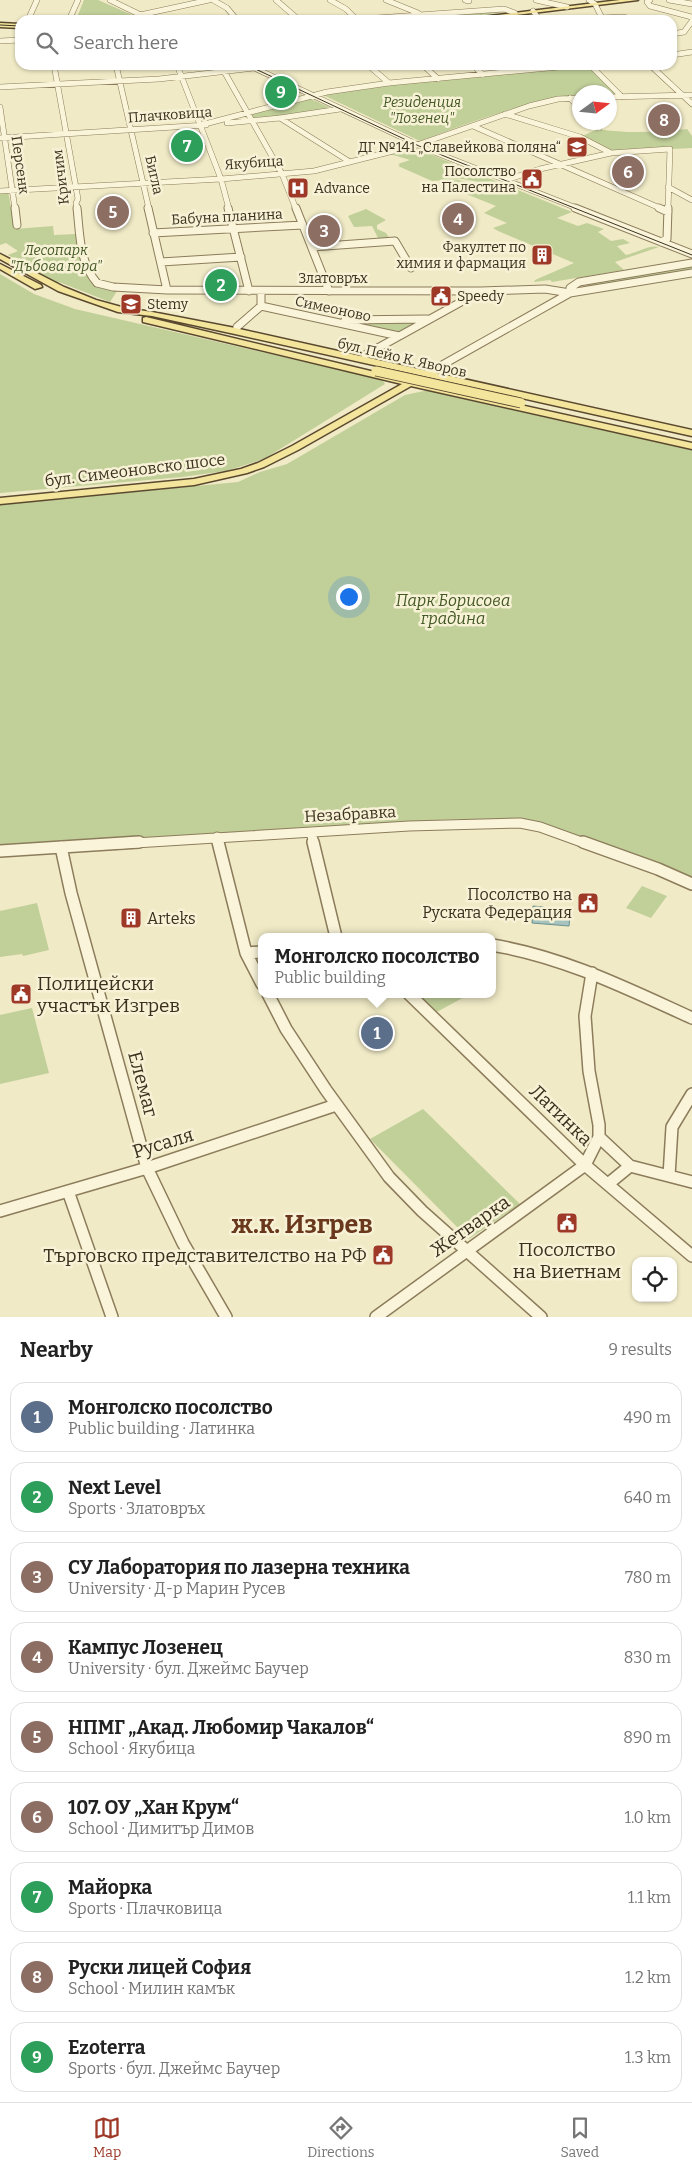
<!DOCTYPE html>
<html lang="en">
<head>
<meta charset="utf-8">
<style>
	body { margin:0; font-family:Bitter,serif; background:#f6f6f6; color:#222 }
	.controls { position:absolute; right:15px; bottom:15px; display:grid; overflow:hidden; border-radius:10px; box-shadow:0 1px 4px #0004 }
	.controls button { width:45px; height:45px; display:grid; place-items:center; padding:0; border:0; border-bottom:1px solid #e0e0e0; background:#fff; color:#222; font:25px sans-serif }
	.compass { position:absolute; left:572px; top:85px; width:45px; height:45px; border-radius:50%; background:#fff; box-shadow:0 1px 4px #0004; rotate:75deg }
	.you { position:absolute; left:348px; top:596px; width:18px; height:18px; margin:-12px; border:4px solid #fff; border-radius:50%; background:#1a73e8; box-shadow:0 0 0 8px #1a73e833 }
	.badge { display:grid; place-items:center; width:32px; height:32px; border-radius:50%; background:#9e3928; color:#fff; font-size:16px; font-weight:700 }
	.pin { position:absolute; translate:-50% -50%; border:2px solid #fff; box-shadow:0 1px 5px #0006 }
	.popup { position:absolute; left:258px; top:933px; width:238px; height:65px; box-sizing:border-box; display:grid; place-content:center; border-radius:10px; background:#fff; filter:drop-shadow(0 1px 4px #0005); font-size:16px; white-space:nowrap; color:#767676 }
	.popup b { font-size:19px; color:#222 }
	.popup::after { content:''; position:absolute; left:50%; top:100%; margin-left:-10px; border:10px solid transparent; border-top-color:#fff }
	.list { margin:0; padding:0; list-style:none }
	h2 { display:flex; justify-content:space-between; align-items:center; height:65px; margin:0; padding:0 20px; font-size:21px }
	h2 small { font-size:16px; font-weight:400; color:#767676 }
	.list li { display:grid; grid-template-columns:32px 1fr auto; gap:15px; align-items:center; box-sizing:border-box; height:70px; margin:0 10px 10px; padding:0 10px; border:1px solid #e0e0e0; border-radius:15px }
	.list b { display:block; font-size:19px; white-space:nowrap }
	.list p { margin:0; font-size:16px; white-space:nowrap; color:#767676 }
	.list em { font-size:16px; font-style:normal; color:#767676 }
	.icon { flex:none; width:28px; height:28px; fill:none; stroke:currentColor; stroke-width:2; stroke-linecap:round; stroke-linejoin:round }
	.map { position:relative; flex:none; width:692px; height:1317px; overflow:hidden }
	.search { position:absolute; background:#fff; box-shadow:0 1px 4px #0004; left:15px; right:15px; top:15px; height:55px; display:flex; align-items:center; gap:12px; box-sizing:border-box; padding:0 18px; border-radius:15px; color:#767676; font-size:19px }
	.sheet { height:785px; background:#fff }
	nav { display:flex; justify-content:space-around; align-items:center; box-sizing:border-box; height:70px; border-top:1px solid #e0e0e0; background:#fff; font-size:14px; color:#767676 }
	nav a { display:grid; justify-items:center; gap:2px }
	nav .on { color:#9e3928 }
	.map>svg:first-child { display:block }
	.green { fill:#c1cf99 }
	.water { fill:#a7c3bf; stroke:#6d928f }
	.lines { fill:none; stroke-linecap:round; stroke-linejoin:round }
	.minor-far3-casing { stroke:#8c7c5b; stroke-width:6 }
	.minor-far2-casing { stroke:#8c7c5b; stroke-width:9 }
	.minor-far1-casing { stroke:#8c7c5b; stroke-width:11 }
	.minor-casing { stroke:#8c7c5b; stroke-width:14 }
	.major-casing { stroke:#5a492f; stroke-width:3 }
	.minor-far3 { stroke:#faf5da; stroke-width:5 }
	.minor-far2 { stroke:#faf5da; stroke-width:7 }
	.minor-far1 { stroke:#faf5da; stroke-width:9 }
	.minor { stroke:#faf5da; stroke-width:11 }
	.major { fill:#f4e59d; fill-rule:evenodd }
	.tram { stroke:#3c311f; stroke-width:1 }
	.major-bridge-casing { stroke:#5a492f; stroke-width:11; stroke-linecap:butt }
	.major-bridge { stroke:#f4e59d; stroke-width:9 }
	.labels { text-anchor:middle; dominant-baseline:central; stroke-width:5; stroke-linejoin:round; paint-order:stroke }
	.far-park-label { font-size:14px; font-style:italic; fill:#445925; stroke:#f7f2d6 }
	.far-street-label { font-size:14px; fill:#3c311f; stroke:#f7f2d6 }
	.far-poi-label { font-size:14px; fill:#3c311f; stroke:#f7f2d6; text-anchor:end }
	.street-label { font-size:16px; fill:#3c311f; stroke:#f7f2d6 }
	.park-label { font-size:16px; font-style:italic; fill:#445925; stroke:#f7f2d6 }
	.poi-label { font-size:16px; fill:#3c311f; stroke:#f7f2d6; text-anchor:end }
	.near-poi-label { font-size:19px; fill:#3c311f; stroke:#f7f2d6; text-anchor:start }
	.near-street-label { font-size:19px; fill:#3c311f; stroke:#f7f2d6 }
	.near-district-label { font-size:25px; font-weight:bold; fill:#6a381d; stroke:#f7f2d6 }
</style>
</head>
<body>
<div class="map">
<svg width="692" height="1317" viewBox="0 0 692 1317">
	<rect width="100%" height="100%" fill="#f0eac6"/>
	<path class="green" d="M84 0H98L144 20H76Z
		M504 11 505 12 440 20H367Z
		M589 66 617 95H610V92H580L579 96C523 101 473 122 420 141L323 95 392 85Z
		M309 98 331 108 267 118 265 117 253 118 251 113Z
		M598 129C628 134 657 132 687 129L692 136V148L615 152 582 136Z
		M415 148 572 212 557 218 578 226 587 223 604 229 598 232 611 241 623 239 630 243 617 246 626 255C635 253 651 244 659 247L615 262 624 270 552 282 550 280 534 282 535 280 574 263 498 231 493 228 507 223 484 213 496 206 439 183 457 180 488 185 491 184 462 179 432 181 398 166 400 165 398 164 410 160 390 154Z
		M8 191 15 229 53 226 54 235 76 234C79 247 82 278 96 284 102 287 112 287 119 288L110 302 59 282 57 283 8 255 18 251 6 243 0 245V192Z
		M366 209 386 220 377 225V229L386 233 390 239 379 240 372 226 354 227 348 216Z
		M692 265V272L589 287 585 284Z
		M0 274 34 294 75 309 375 378 383 381 385 384 264 459 226 471 182 477 0 493Z
		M410 320 414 325 398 334 351 323Z
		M429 390 692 449V880L624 853 497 820 457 819 307 827 0 848V505L238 482 260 472 287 464 405 395Z
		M642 886 667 896 651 918 626 908Z
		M37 903 49 950 23 956 22 954 0 957V911Z
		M414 994H470L433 1014Z
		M32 1008 49 1073 0 1084V1015Z
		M423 1109 520 1204 469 1239 370 1139Z"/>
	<path class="water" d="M533 906 544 907V913L570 915 569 926 532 923Z"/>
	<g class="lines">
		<g class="minor-far3-casing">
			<path id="minor-far3" d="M110 0 151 20
				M213 0 227 8 237 20
				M276 0 299 20
				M330 0 346 9 356 19
				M386 0 418 13
				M465 0 469 1
				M536 0 567 7
				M589 0 595 4 603 20
				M650 0 647 2 650 6 692 17
				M669 0 692 4
				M533 11 540 20
				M140 15 209 0
				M602 18 622 17 638 20
				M28 20 37 0
				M69 20 78 0
				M349 20 504 9 515 13
				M672 34 684 32 692 21
				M0 41 20 40
				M672 55 692 52
				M54 65 78 199 76 203 77 209
				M116 65 149 209
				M177 65 221 179 229 209
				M248 65 429 150 579 209
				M368 65 389 83
				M423 65 438 79
				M473 65 483 75
				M590 65 622 97
				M650 65 692 104
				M225 73 282 174 296 209
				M0 87 159 79 254 68
				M610 97 692 95
				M570 98 580 109
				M0 107 15 209
				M505 114 580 137 611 153
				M280 118 350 162
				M593 122 599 128
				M227 123 280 118 340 109
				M201 125 327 92 389 83 580 65
				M473 126 662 209
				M0 138 206 125
				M506 180 540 169 611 153 670 149 668 209
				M668 187 692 200
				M0 191 221 179 314 171 417 145 529 106 558 99 580 98"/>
		</g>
		<g class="minor-far2-casing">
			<path id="minor-far2" d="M15 208 17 225
				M77 208C80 234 79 262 97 283L113 287 167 290 481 291 545 289 570 293
				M148 208 167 290
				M228 208 249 291
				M296 208 329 291
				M575 208 692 254
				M659 208 668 212
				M153 233 303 225
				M661 242 667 239 668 208
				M312 247 395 241 411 268
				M161 262 241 257
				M570 293V288L579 282 692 263
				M261 306 399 336
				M345 320 427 319
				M237 327 261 306V291
				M365 355 479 292
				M428 373 570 293 692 273"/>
		</g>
		<g class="minor-far1-casing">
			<path id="minor-far1" d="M311 832 314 844
				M217 837 219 844
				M119 844 409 826 520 823 540 827 587 844"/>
		</g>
		<g class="minor-casing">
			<path id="minor" d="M218 842 246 953 262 984
				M313 842 336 937
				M583 842 658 869 692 884
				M61 847 71 893 147 1168 183 1243 226 1317
				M0 851 139 842
				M492 945C564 957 626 988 692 1018
				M246 953 262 952
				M268 994 286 1029 326 1090 389 1177 422 1211 541 1317
				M409 994 585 1165 692 1256
				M599 1137 630 1166 692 1182
				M669 1176 672 1127 692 1094
				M608 1184 630 1166
				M68 1191 112 1317
				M0 1211 147 1168 336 1105
				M376 1317 585 1165 599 1137V1125L589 1071 585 1016 592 973"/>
		</g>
		<g class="major-casing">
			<path id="major" d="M620 0H638L475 20H457Z
				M0 23 20 24V28L0 27Z
				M0 254 64 287 96 300 125 308 152 312 235 328 692 430V436L235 334 152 316 118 312 58 291 0 259Z
				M0 264 41 285 42 287 35 289 0 269Z
				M146 317 408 380 692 443V449L411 386 298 450 264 467 247 473 194 485 0 504V498L194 479 241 469 258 463 292 446 402 384 143 322V318Z"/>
		</g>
		<use href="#minor-far3" class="minor-far3"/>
		<use href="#minor-far2" class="minor-far2"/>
		<use href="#minor-far1" class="minor-far1"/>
		<use href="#minor" class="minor"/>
		<use href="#major" class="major"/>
		<path class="tram" d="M0 25 20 26
			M247 65 419 146 692 255"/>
		<g class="major-bridge-casing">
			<path id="major-bridge" d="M376 371 521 403"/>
		</g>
		<use href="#major-bridge" class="major-bridge"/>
	</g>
	<defs>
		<g id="school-square" transform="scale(1.125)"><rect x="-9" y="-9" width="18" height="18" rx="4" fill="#9e3928" stroke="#f7f2d6"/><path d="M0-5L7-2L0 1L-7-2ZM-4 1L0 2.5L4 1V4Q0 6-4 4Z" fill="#fff"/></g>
		<g id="civic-square" transform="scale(1.125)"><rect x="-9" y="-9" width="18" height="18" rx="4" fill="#9e3928" stroke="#f7f2d6"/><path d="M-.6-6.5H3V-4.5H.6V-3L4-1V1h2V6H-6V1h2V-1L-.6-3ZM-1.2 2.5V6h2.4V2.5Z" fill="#fff"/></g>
		<g id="hospital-square" transform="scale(1.125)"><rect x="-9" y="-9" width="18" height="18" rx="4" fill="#9e3928" stroke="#f7f2d6"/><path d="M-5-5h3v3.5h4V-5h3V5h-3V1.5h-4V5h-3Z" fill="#fff"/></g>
		<g id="building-square" transform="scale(1.125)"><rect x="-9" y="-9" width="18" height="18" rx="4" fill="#9e3928" stroke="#f7f2d6"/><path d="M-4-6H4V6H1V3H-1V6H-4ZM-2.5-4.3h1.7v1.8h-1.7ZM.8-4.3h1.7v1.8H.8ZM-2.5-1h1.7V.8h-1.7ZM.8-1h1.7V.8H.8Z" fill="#fff"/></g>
	</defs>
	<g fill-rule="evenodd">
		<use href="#school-square" x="577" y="147"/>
		<use href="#civic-square" x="532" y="179"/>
		<use href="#hospital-square" x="298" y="188"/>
		<use href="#building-square" x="542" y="255"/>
		<use href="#civic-square" x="441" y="296"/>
		<use href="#school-square" x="131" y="304"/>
		<use href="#civic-square" x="588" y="903"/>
		<use href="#building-square" x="131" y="918"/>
		<use href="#civic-square" x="21" y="994"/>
		<use href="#civic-square" x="567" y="1223"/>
		<use href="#civic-square" x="383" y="1255"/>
	</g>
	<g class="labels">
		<g class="far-park-label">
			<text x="422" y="102">Резиденция<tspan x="422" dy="16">"Лозенец"</tspan></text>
			<text x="56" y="250">Лесопарк<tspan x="56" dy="16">"Дъбова гора"</tspan></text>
		</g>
		<g class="far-street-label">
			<text transform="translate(170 115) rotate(-4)">Плачковица</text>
			<text transform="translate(254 163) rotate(-4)">Якубица</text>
			<text transform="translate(20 165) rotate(82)">Персенк</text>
			<text transform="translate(154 175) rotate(77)">Бигла</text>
			<text transform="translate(61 177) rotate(-97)">Кричим</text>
			<text transform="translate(227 217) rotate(-3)">Бабуна планина</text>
			<text x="333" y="278">Златовръх</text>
			<text transform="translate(333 309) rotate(12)">Симеоново</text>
			<text transform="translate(402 358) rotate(13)">бул. Пейо К. Яворов</text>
		</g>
		<g class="far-poi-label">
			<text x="561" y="147">ДГ №141 „Славейкова поляна“</text>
			<text x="516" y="171">Посолство<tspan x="516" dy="16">на Палестина</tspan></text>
			<text x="314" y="188" text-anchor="start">Advance</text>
			<text x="526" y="247">Факултет по<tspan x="526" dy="16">химия и фармация</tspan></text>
			<text x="457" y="296" text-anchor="start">Speedy</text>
			<text x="147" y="304" text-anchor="start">Stemy</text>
		</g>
		<g class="street-label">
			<text transform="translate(135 470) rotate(-7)">бул. Симеоновско шосе</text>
			<text transform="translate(350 814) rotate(-3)">Незабравка</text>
		</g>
		<g class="park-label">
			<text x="453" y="600">Парк Борисова<tspan x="453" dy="18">градина</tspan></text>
		</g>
		<g class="poi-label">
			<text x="572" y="894">Посолство на<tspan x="572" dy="18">Руската Федерация</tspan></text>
			<text x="147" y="918" text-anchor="start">Arteks</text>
		</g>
		<g class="near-poi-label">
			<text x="37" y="983">Полицейски<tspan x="37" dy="22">участък Изгрев</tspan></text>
			<text x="567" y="1249" text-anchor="middle">Посолство<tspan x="567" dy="22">на Виетнам</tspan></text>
			<text x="367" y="1255" text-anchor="end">Търговско представителство на РФ</text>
		</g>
		<g class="near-street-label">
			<text transform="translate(143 1084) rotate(75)">Елемаг</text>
			<text transform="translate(561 1115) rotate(44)">Латинка</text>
			<text transform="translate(163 1143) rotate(-17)">Русаля</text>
			<text transform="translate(470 1226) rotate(-35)">Жетварка</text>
		</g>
		<g class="near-district-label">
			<text x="302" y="1225">ж.к. Изгрев</text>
		</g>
	</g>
</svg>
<div class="controls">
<button><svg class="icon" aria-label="locate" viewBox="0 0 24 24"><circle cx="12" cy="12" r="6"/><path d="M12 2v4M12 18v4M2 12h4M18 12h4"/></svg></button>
</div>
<svg class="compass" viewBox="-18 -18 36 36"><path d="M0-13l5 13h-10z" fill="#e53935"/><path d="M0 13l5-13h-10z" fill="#767676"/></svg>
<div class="you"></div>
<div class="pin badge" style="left:377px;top:1033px;background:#5c6f8a">1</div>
<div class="popup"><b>Монголско посолство</b>Public building</div>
<div class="pin badge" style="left:221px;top:285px;background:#2e9e5b">2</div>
<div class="pin badge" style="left:324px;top:231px;background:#8d6e63">3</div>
<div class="pin badge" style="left:458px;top:219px;background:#8d6e63">4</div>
<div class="pin badge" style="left:113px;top:212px;background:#8d6e63">5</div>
<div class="pin badge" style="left:628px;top:172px;background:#8d6e63">6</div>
<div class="pin badge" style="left:187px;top:146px;background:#2e9e5b">7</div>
<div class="pin badge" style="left:664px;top:120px;background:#8d6e63">8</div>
<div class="pin badge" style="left:281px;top:92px;background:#2e9e5b">9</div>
<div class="search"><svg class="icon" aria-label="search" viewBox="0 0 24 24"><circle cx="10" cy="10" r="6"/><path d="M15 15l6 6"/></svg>Search here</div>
</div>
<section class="sheet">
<h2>Nearby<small>9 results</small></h2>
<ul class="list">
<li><span class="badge" style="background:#5c6f8a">1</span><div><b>Монголско посолство</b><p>Public building · Латинка</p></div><em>490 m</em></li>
<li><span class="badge" style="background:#2e9e5b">2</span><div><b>Next Level</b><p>Sports · Златовръх</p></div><em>640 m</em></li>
<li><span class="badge" style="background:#8d6e63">3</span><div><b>СУ Лаборатория по лазерна техника</b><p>University · Д-р Марин Русев</p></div><em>780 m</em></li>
<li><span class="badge" style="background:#8d6e63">4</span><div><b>Кампус Лозенец</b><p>University · бул. Джеймс Баучер</p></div><em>830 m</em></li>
<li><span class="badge" style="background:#8d6e63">5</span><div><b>НПМГ „Акад. Любомир Чакалов“</b><p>School · Якубица</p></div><em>890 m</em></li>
<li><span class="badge" style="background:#8d6e63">6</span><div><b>107. ОУ „Хан Крум“</b><p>School · Димитър Димов</p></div><em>1.0 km</em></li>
<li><span class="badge" style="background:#2e9e5b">7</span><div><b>Майорка</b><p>Sports · Плачковица</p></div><em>1.1 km</em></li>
<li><span class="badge" style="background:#8d6e63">8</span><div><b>Руски лицей София</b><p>School · Милин камък</p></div><em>1.2 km</em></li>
<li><span class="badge" style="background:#2e9e5b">9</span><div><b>Ezoterra</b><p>Sports · бул. Джеймс Баучер</p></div><em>1.3 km</em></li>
</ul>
</section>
<nav>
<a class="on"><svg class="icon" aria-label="map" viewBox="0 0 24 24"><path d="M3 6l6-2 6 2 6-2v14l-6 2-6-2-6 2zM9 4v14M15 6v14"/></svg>Map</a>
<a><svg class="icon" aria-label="directions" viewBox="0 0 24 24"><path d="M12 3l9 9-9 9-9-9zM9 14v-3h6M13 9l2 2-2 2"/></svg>Directions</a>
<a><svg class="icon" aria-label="saved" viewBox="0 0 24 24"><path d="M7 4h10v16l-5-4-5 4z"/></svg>Saved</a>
</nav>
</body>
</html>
